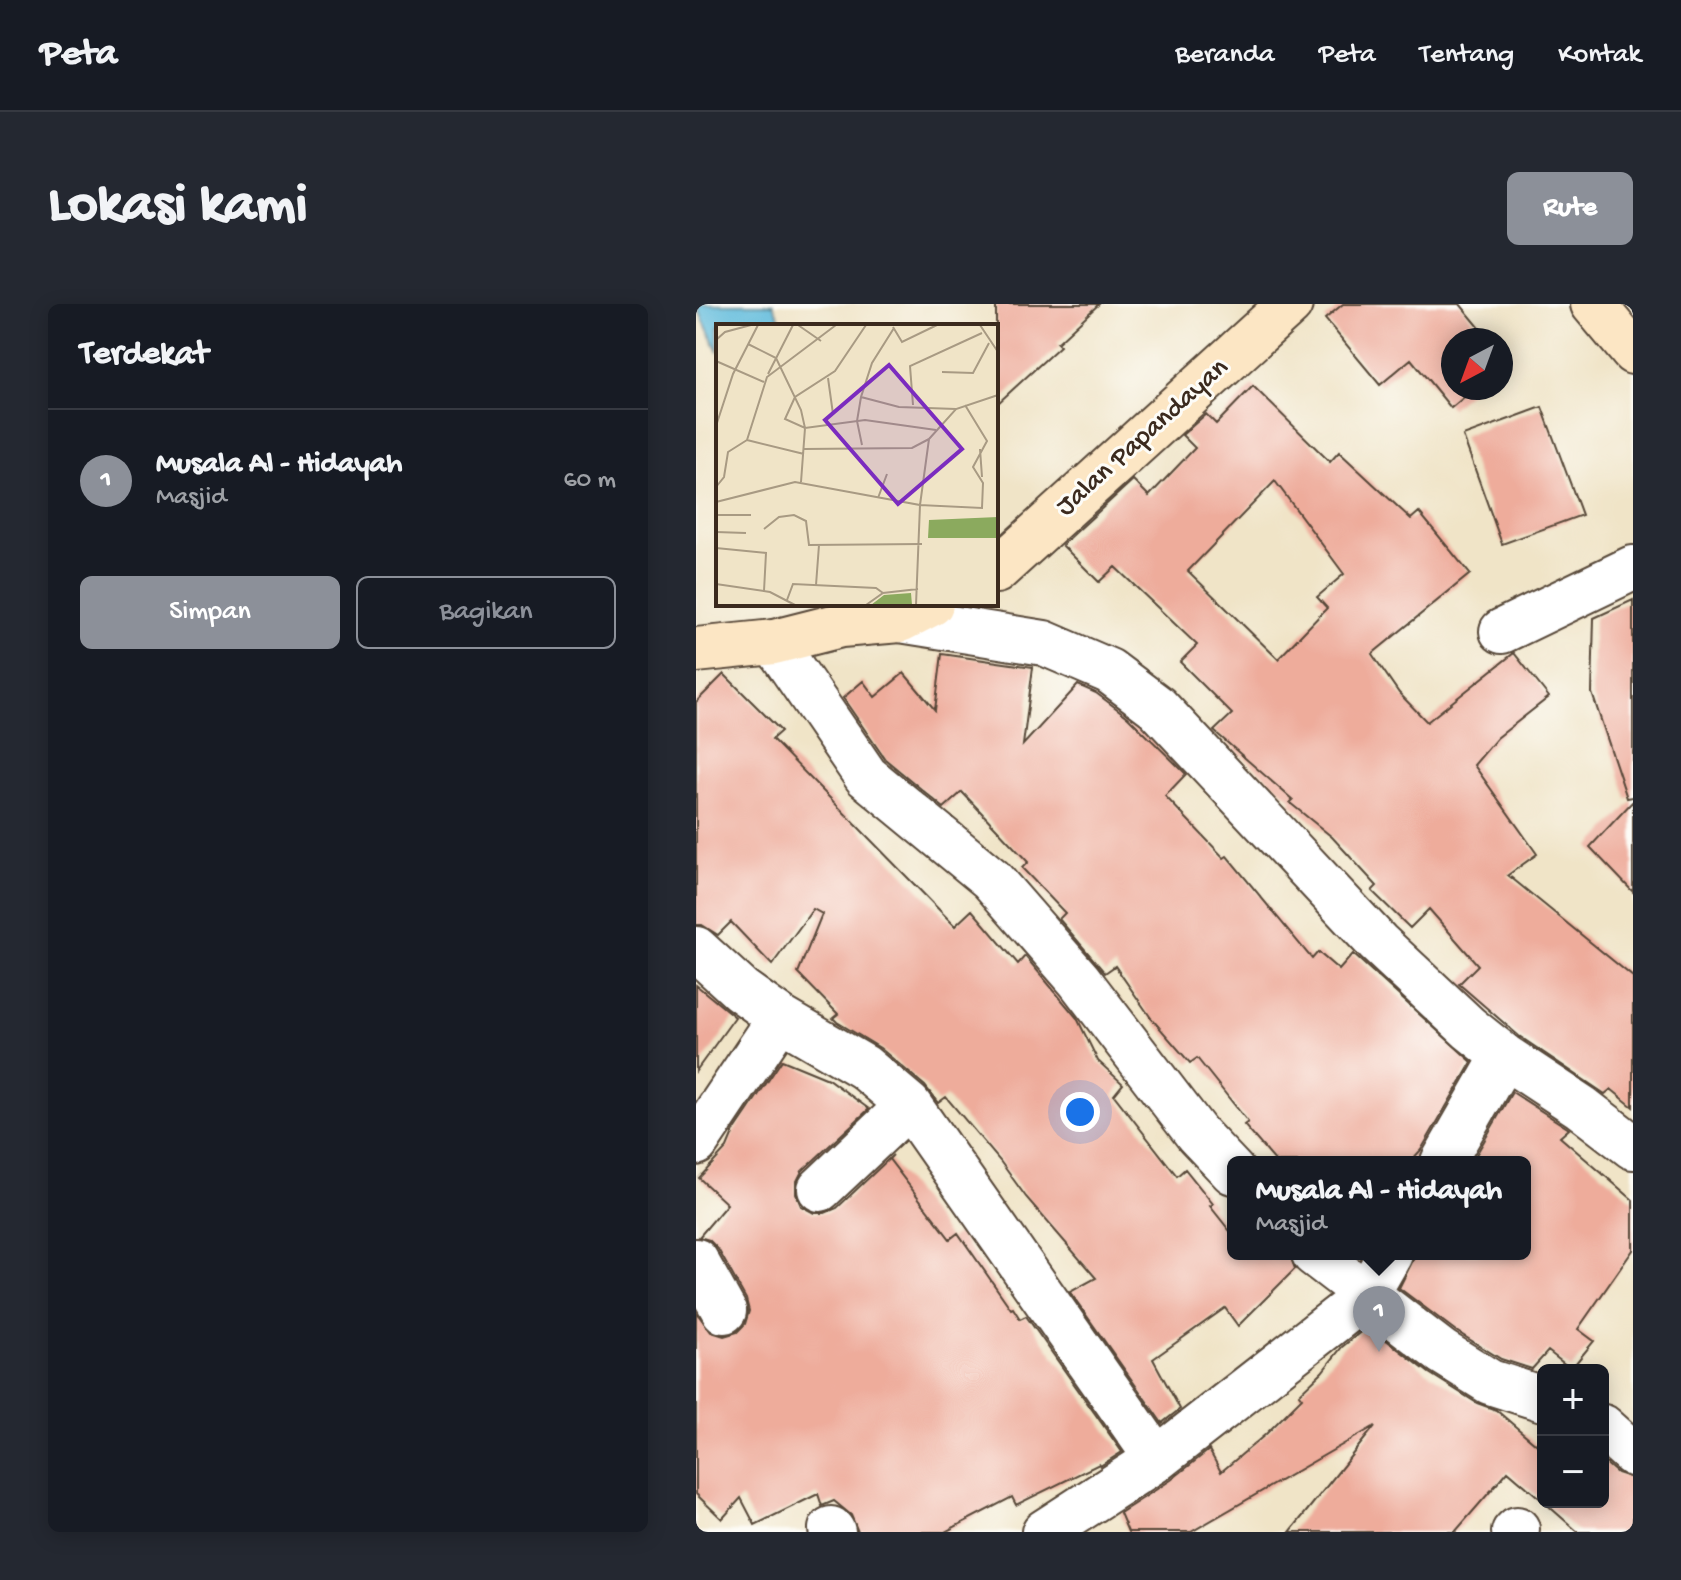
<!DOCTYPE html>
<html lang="id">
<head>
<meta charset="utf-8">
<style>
	body { margin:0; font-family:"Gochi Hand",sans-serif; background:#242831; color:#f1f3f6 }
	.controls { position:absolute; right:24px; bottom:24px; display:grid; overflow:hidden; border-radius:12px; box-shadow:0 4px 20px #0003 }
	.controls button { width:72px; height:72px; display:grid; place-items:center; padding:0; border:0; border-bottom:2px solid #363941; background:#171b24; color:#f1f3f6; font:40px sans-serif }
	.compass { position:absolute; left:745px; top:24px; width:72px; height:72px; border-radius:50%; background:#171b24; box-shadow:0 4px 20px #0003; rotate:221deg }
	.you { position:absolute; left:384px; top:808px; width:28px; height:28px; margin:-20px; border:6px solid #fff; border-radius:50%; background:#1a73e8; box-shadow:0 0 0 12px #1a73e833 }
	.badge { display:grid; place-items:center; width:52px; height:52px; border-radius:50%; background:#8c9099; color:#fff; font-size:26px; font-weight:700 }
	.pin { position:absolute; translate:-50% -66px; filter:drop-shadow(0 2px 4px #0008) }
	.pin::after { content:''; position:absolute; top:42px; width:28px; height:24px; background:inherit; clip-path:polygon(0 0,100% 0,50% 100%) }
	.popup { position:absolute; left:531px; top:852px; width:304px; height:104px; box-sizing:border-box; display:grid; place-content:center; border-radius:12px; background:#171b24; filter:drop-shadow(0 2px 6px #0005); font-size:26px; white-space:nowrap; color:#9ea1a6 }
	.popup b { font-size:30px; color:#f1f3f6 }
	.popup::after { content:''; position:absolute; left:50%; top:100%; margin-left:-16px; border:16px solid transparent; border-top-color:#171b24 }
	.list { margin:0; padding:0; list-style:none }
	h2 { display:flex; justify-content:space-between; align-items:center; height:104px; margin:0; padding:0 32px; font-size:34px }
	h2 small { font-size:26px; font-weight:400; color:#9ea1a6 }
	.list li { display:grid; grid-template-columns:52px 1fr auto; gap:24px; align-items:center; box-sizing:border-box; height:144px; padding:0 32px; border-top:2px solid #363941 }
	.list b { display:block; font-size:30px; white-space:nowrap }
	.list p { margin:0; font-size:26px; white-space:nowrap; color:#9ea1a6 }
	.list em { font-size:26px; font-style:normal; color:#9ea1a6 }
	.actions { display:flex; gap:16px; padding:24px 32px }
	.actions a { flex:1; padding:18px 0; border:2px solid #8c9099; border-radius:12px; text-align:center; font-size:28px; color:#8c9099 }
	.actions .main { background:#8c9099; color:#fff }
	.map { position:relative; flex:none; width:937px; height:1228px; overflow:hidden; border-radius:12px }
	header { display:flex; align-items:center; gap:48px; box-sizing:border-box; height:112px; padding:0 40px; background:#171b24; border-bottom:2px solid #363941 }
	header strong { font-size:38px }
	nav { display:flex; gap:44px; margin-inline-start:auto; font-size:28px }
	.intro { display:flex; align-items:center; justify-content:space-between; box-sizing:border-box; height:192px; padding:0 48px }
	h1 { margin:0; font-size:56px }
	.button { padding:20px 36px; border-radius:12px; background:#8c9099; color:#fff; font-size:28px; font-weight:700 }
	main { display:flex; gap:48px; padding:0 48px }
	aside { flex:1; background:#171b24; border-radius:12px; box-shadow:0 4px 20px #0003 }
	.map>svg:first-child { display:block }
	.water { fill:#5dbadb; stroke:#4c727c; stroke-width:2 }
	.building { fill:#eeac9b; fill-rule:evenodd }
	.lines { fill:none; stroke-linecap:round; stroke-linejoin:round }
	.minor-casing { stroke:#564637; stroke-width:48 }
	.secondary-casing { stroke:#564637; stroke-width:48 }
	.minor { stroke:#fff; stroke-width:44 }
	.secondary { stroke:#fce6c4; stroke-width:44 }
	.labels { text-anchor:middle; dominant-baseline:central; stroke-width:6; stroke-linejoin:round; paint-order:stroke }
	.street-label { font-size:28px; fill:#3b2a1e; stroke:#fdfcf7 }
	.inset-road { fill:none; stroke:#a89a83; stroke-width:2 }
	.view { fill:#7b2cbf; fill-opacity:0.15; stroke:#7b2cbf; stroke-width:4 }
	.inset-edge { fill:none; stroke:#3b2a1e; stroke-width:4 }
</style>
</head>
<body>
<header>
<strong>Peta</strong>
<nav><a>Beranda</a><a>Peta</a><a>Tentang</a><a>Kontak</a></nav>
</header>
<div class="intro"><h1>Lokasi kami</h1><a class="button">Rute</a></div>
<main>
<aside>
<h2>Terdekat<small></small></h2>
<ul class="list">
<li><span class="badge">1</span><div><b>Musala Al - Hidayah</b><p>Masjid</p></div><em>60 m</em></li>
</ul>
<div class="actions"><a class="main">Simpan</a><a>Bagikan</a></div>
</aside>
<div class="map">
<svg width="937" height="1228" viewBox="0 0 937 1228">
	<rect width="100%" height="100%" fill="#fdfcf7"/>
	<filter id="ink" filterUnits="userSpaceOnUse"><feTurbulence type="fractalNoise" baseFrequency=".0125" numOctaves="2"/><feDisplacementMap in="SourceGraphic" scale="16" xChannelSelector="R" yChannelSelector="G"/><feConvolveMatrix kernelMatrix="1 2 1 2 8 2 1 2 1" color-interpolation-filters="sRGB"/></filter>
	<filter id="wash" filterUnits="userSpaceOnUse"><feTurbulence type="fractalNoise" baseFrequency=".006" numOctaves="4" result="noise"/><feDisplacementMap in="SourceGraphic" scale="32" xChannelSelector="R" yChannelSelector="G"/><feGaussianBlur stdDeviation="1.8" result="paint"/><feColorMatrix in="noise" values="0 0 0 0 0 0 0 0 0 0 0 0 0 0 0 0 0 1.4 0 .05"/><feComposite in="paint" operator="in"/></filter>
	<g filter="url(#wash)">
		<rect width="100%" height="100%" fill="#f0e4c7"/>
		<path class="water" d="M0 0H77L86 19 80 22H22V48Z"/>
		<g id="blocks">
			<path class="building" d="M300 0H403L361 39 364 42 300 101Z
				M647 0H764L794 36H757V84H779L755 104 715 55 684 81 629 15Z
				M557 82 634 158 643 148 715 215 723 208 774 270 676 350 703 389 731 418 818 349 853 393 801 434 778 461 841 550 812 571 937 673V803L915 785 909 790 823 732 763 680 782 661 733 605 714 624 676 587 681 582 636 533 594 499 597 496 518 427 536 410 484 358 501 341 419 263 403 278 366 241 437 176 453 192 499 144 486 131 510 110 520 120ZM579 177 648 270 621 293 631 304 582 355 492 267Z
				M846 103 886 211 806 240 767 132Z
				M937 296V493L931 494 896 389 898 314Z
				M246 350 337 363 327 441 382 381 400 389 432 413 490 470 469 492 528 554 531 552 616 655 622 648 643 666 657 650 776 758 725 846 714 858H580L548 821 552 818 501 754 494 759 455 714 419 662 409 669 363 615 369 609 326 564 332 558 266 488 248 504 189 455 147 394 167 377 179 393 208 369 239 406Z
				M28 370 85 427 76 435 259 622 276 606 322 660 329 652 381 714 402 757 427 780 418 791 481 872 489 865 517 900 514 902 537 931V950H594L599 965 542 1022 529 1004 457 1055 484 1105 466 1119 374 988 400 974 330 893 304 857 250 793 242 799 229 782 184 744 141 718 137 714 142 710 102 669 126 610 117 605 76 661 35 618 22 631 6 621H0V398Z
				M937 497V588L894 543Z
				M0 681 39 713 0 767Z
				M86 756 132 775 173 805 106 867 100 879V890L105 902 118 909H129L141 904 197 851 193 855 254 935 262 929 315 1005 317 1004 324 1015 330 1012 426 1148 404 1162 403 1160 320 1201 316 1193 249 1228H162L155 1211 138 1197 126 1202 122 1190 59 1221 45 1194 26 1215 0 1190V1008L15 1028 28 1032 41 1028 49 1020 53 1007 50 995 22 945 13 936 3 933 31 900 3 874 31 844 38 827Z
				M816 788 873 825 864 833 937 896V946L882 1025 898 1037 875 1065 852 1047 836 1065 805 1055 760 1027 703 984 720 950H829V858H787L780 851Z
				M672 1022 733 1069 781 1099 800 1106 847 1146V1197L812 1167 759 1228H594L679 1122 495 1228H432L424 1209 475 1176 513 1146 525 1168 570 1130 606 1094 603 1090 626 1068 646 1043Z
				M907 1157 921 1169 937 1174V1228H882L848 1198H907Z"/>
		</g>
	</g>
	<g filter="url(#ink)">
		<use href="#blocks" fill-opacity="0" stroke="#564637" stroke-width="2"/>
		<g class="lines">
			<g class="minor-casing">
				<path id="minor" d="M204 316 348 339 413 367 461 403 682 639 773 724 808 752 885 803 937 843
					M806 327 937 264
					M78 338 170 472 295 575 383 676 501 830 537 868
					M0 645 45 686 84 714 168 763 213 801 461 1155
					M0 839 84 714
					M747 858 808 752
					M124 885 213 801
					M618 950 746 1048 794 1078 847 1095
					M0 957 28 1007
					M907 1123 937 1150
					M135 1225 137 1228
					M348 1228 461 1155 670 992 694 950
					M818 1228 821 1225"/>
			</g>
			<g class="secondary-casing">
				<path id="secondary" d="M897 0 937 48
					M300 267 594 0
					M0 346 78 338 145 321 204 316 235 300"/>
			</g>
			<use href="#minor" class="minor"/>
			<use href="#secondary" class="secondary"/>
		</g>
	</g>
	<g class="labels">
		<g class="street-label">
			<text transform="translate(447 134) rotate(-42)">Jalan Papandayan</text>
		</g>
	</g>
	<g transform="translate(20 20)">
		<rect width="282" height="282" fill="#f0e4c7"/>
		<path d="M282 193V214H212L213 196ZM195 269 196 281H155L168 271Z" fill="#8baa5e"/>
		<path class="inset-road" d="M82 1 105 17M150 1 119 47 79 73 69 95 89 104 149 96 220 106M264 1 282 28M177 3 186 18 221 1M0 16 9 8 35 1M32 20 60 34 85 86 89 104 85 158M0 37 48 58M226 48 257 49 273 19M52 50 77 1M112 54 117 90M145 73 183 83 240 85M197 81 194 42 266 9M0 102 17 50 42 1M31 116 51 53 120 1M31 116 88 130M146 121 141 97 145 73 156 39 178 4M88 125 196 124 213 115M264 125 266 153M0 163 8 153 12 128 31 116M162 174 171 150M0 178 79 158 204 181 213 115 240 85 282 71M0 191H35M48 205 63 193 78 191 90 197 93 221 206 220M0 208 30 209M0 224 50 229 48 267M0 260 54 268 79 281M100 261 103 221M71 276 77 260 160 264 167 269M150 281 167 269 202 265M200 281 204 181 266 184 267 159 257 143 271 117 249 81"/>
		<path class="view" d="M173 41 246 125 182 180 109 96Z"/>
		<rect width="282" height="282" class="inset-edge"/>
	</g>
</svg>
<div class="controls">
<button>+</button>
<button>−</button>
</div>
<svg class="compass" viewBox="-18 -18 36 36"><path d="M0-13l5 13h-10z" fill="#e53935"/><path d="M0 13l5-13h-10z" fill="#9ea1a6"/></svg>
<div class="you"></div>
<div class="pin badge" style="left:683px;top:1048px">1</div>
<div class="popup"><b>Musala Al - Hidayah</b>Masjid</div>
</div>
</main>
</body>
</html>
